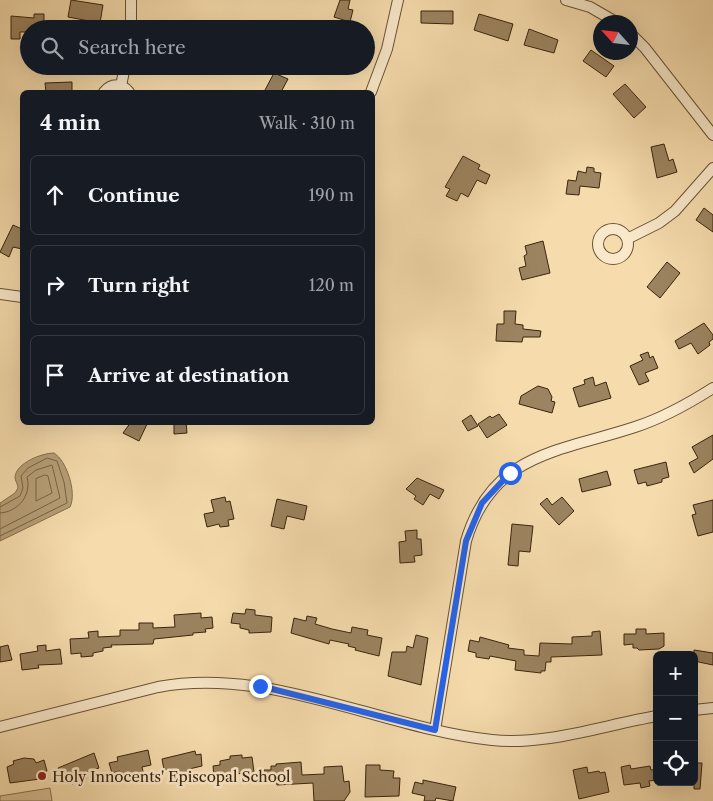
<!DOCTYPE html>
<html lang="en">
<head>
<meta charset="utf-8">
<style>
	body { margin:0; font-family:"Libre Caslon Text",serif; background:#20242c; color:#f1f3f6 }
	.controls { position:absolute; right:15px; bottom:15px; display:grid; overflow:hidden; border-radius:8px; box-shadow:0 5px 20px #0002 }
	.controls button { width:45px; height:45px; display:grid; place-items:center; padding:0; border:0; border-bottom:1px solid #363941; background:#171b24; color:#f1f3f6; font:25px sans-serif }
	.compass { position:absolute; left:593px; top:15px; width:45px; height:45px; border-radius:50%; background:#171b24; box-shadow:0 5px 20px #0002; rotate:297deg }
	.stop { position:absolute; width:15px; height:15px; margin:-11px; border:4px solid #2563eb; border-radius:50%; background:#fff }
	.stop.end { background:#2563eb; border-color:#fff; box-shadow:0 1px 5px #0008 }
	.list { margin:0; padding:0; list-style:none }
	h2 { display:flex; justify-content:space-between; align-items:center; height:65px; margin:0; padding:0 20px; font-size:21px }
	h2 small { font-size:16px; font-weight:400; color:#9ea1a6 }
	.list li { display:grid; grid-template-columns:32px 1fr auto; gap:15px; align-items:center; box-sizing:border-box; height:80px; margin:0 10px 10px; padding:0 10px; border:1px solid #363941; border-radius:8px }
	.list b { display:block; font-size:19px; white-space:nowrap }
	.list em { font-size:16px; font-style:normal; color:#9ea1a6 }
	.icon { flex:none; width:28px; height:28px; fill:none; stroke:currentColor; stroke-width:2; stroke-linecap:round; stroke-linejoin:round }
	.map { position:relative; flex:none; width:713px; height:801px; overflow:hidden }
	.search { position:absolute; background:#171b24; box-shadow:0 5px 20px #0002; left:20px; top:20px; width:355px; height:55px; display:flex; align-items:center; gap:12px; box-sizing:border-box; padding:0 18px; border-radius:28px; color:#9ea1a6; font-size:19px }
	.panel { position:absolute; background:#171b24; box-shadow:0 5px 20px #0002; left:20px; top:90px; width:355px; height:335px; border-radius:8px }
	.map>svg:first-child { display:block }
	.green { fill:#d6bd92; stroke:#88714f }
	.water { fill:#b69e76; stroke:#846e4c }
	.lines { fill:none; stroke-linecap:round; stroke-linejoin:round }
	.shore { stroke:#786241; stroke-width:1 }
	.building { fill:#9c8460; stroke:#3a250c }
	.minor-casing { stroke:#695334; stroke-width:12 }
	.minor { stroke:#f9e8ca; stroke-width:10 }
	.route { stroke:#2563eb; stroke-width:6 }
	.poi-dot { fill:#8f2418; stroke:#f9e8ca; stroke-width:2 }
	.labels { text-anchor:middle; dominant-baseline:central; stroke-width:5; stroke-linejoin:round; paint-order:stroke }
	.poi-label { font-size:15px; fill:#3a250c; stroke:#f9e8ca; text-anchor:start }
</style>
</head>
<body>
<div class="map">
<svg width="713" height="801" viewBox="0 0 713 801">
	<rect width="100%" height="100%" fill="#f6dcad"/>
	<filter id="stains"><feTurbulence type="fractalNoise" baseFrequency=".004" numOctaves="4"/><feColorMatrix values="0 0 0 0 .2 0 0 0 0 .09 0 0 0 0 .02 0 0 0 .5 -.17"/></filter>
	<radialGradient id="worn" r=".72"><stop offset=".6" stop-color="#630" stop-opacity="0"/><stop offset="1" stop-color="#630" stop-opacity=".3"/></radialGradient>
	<path class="green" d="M50 788 52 801H0V796Z"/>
	<path class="water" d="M54 453C67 461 77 493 70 507L0 541V503L15 493 18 488C18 484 15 481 15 477 16 463 42 453 54 453Z"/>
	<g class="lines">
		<path class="shore" d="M45 475 48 476 52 493 36 501V479Z
			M0 507 20 496 23 488 21 476 28 468 47 458 57 461 64 482 67 503 0 536
			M0 513C18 512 32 495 27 477L36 470 52 465 60 498 0 529"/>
	</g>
	<path class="building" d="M71 0 103 5 100 23 68 17Z
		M340 0H350L348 9 353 10 350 22 334 17Z
		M421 11H453V24L421 23Z
		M34 14H44V29H29V32H20V39H11V16L34 18Z
		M479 14 513 24 508 41 474 30Z
		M529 29 558 40 554 53 524 45Z
		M591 50 614 66 606 77 583 61Z
		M274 73 288 79 281 92H264Z
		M72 82V92H46L45 83Z
		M625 84 646 107 634 118 613 94Z
		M664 144 669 161 673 159 677 172 657 178 651 147Z
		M463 156 480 165 478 169 490 175 486 184 477 180 468 197 461 193 457 201 446 196 450 189 445 187Z
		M587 167 594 168V172L601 173 599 188 580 186 579 195 566 194 568 180 576 181 578 171 586 173Z
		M704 208 713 215V232L696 220Z
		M13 225 22 229V249L13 247 9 257 0 252Z
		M543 241 550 273 522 280 519 268 526 266 524 256 527 254 525 246Z
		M667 262 680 273 660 298 647 287Z
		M504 311H516L515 324 523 325V329L541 331 540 337H523L522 342 496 341 497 324H504Z
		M704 323 713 335V339L709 342 710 345 698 354 691 343 679 349 675 341Z
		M648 352 650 358 653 356 658 368 645 373 649 381 639 385 630 366 643 360 640 355Z
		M593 377 595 386 606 382 611 398 579 407 573 388 585 384 584 380Z
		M538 386 548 389 552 397 551 401 555 402 552 413 519 404 521 396Z
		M499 414 507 425 487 438 478 424 490 416 492 418Z
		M471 415 478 426 468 431 462 421Z
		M131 422H148L139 441 123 433Z
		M174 422H186L187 433 174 434Z
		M713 435V459L694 473 689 463 698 458 692 447Z
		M666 462 669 477 662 479V482L647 486 646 482 638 484 634 470Z
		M607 471 611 485 582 492 579 479Z
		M417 478 444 490 439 499 430 494 423 505 414 499 416 496 406 489Z
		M225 497 226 502 230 501 234 519 228 520 229 526 220 527 219 524 207 527 204 514 214 512 211 500Z
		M562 497 574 511 559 525 540 504 547 498 552 505Z
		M277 499 307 506 304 520 287 516 284 529 271 526Z
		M713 500V532L698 536 692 515 696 514 693 505Z
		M512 524 533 526 530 552 519 551 518 566 508 565Z
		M417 530V539H421L422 555 414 556 415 562 400 563 399 542 406 541 405 531Z
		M246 609 255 610V615L272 617 271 632 249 633V630L240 628V624L231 623 233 613 245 614Z
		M201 613V618L212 617 213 628 205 629 206 632 193 633V635L154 639 153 644 111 645 112 647 103 648V651L93 653V656L81 657V653L71 654 70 639 89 638 88 632 98 631V637L120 636V630H139V623H153V628L175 627 174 615Z
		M307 616 317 618 315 624 332 629 351 633 352 627 368 630 367 635 382 638 379 656 355 650 356 648 348 646 349 644 330 640 329 644 291 633 294 618 306 621Z
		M636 629H646V634L664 633V646L659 649 639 650 637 648H633V644L624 645V634H636Z
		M600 631 602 655 551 657V662H546L545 671H541V673L515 670 516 661 490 656 489 659 476 657V653L468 651 470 640 479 642 480 637 509 645 508 648 524 650V655L539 656 540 643 572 644V637L592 636V632Z
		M416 635 428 638 421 685 388 676 392 652H406L407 646 413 648Z
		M8 645 12 660 0 662V647Z
		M46 645V651L60 649 62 664 38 665 39 668 22 670 20 654 38 651 37 646Z
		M694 650 713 653V665L694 661Z
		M148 750 151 765 142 767 144 776 128 780 126 774 121 775 120 771 112 773 109 763 118 761 117 757Z
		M195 751 196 755 201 754 202 766 189 769 190 775 173 777 172 769 164 770 162 759Z
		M94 753 99 768 85 773 86 779 72 784 69 776 61 779 58 768Z
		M242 755V758L252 757 254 772 236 774 237 779 222 781V776L214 777 213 766 220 765V761L230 759V756Z
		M24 758 34 759 36 763 44 760 47 771 38 773 40 779 10 783 7 767 14 764 13 761Z
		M301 762 302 775 324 774V767L342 766 344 782 349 781 350 792 344 801H314L313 783 277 785 276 780 264 781V770H271V766H276V764Z
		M694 763H702L700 789H694Z
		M366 765H380V770L394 771 393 778H400L399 796 365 797Z
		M630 765 631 769 650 766 651 770 657 769V780L649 781 650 786 641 788 640 783 624 785 621 767Z
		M587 767 588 773 599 771 600 773 605 772 609 792 579 799 573 770Z
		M423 780 456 787 453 801 436 798 435 801H424L425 796 412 793 415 782 423 784Z"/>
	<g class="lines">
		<g class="minor-casing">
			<path id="minor" d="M131 0V29
				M566 0 590 7 616 22
				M630 33 645 48 713 135
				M121 86 125 66
				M104 92C111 83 122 83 129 92
				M371 92 387 49 398 0
				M598 244a15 15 0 1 1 30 0a15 15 0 1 1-30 0Z
				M627 239 659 223 675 211 713 168
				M0 294 22 297
				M694 710 713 708
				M0 727 158 687C270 666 381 728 492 740 545 746 604 725 657 716
				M435 730 466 541C492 453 559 452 635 427 663 418 688 404 713 388"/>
		</g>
		<use href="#minor" class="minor"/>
	</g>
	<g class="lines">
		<path class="route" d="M260 686 435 730 466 541 482 503 510 473"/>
	</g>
	<circle class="poi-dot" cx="42" cy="776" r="5"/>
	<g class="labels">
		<g class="poi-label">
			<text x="52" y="776">Holy Innocents' Episcopal School</text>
		</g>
	</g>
	<rect width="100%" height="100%" filter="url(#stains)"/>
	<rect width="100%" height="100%" fill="url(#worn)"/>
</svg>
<div class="controls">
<button>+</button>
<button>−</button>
<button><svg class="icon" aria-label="locate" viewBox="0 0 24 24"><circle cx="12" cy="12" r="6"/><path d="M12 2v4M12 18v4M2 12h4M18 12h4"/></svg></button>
</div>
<svg class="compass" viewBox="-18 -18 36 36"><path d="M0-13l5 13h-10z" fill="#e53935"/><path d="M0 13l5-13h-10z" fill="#9ea1a6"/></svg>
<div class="stop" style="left:510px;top:473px"></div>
<div class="stop end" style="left:260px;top:686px"></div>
<div class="search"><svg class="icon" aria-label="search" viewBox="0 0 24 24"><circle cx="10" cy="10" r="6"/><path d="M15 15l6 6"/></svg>Search here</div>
<section class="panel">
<h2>4 min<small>Walk · 310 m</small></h2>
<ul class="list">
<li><svg class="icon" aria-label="ahead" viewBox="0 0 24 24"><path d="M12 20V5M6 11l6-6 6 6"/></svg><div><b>Continue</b></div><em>190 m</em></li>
<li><svg class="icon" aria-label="right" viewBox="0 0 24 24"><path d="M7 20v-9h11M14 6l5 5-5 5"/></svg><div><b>Turn right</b></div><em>120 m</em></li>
<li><svg class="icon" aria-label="arrive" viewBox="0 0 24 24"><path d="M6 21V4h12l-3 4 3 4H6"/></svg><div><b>Arrive at destination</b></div></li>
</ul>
</section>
</div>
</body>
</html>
